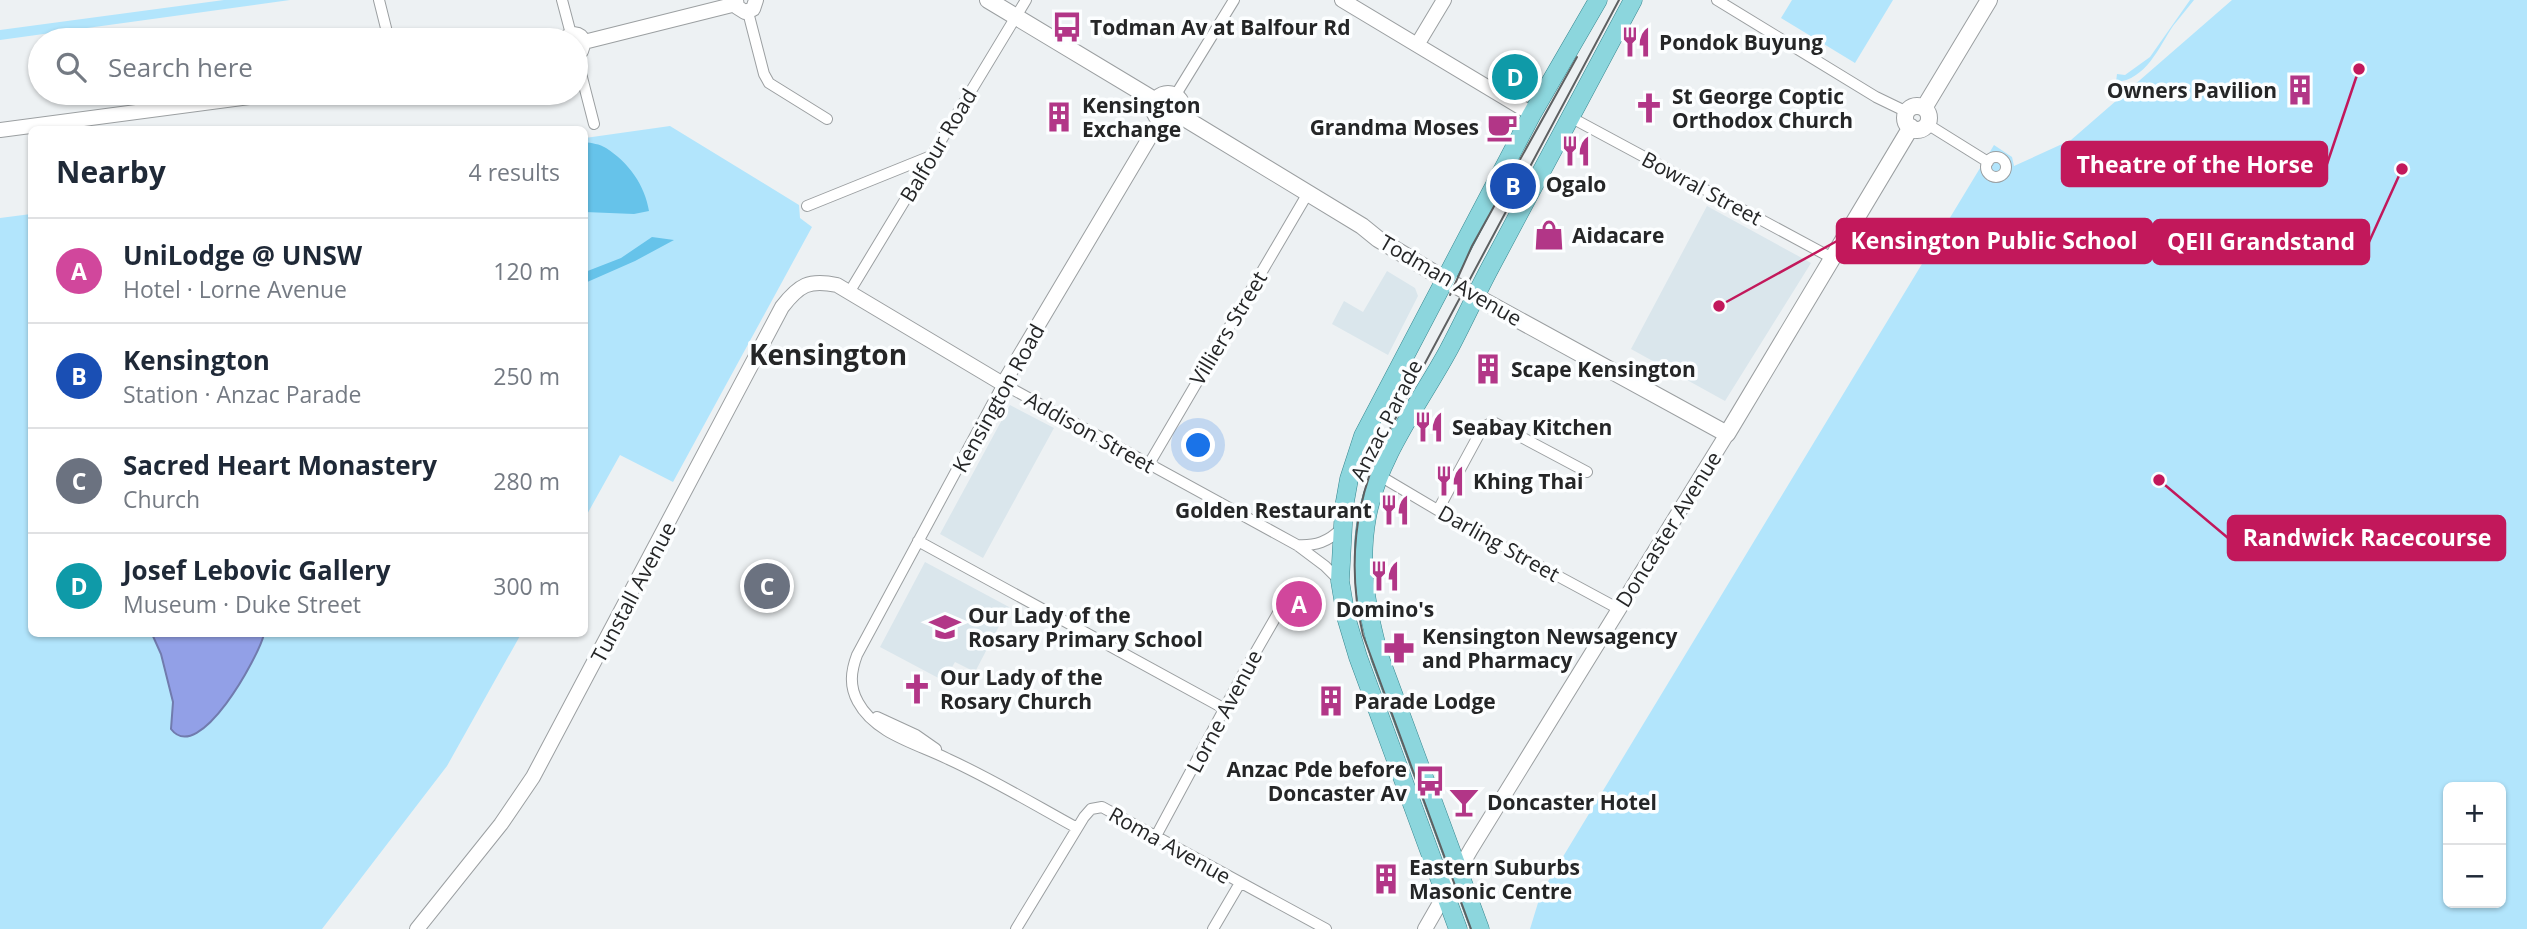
<!DOCTYPE html>
<html lang="en">
<head>
<meta charset="utf-8">
<style>
	body { margin:0; font-family:"Open Sans",sans-serif; background:#f2f2f3; color:#1f2937 }
	.controls { position:absolute; right:21px; bottom:21px; display:grid; overflow:hidden; border-radius:10px; box-shadow:0 2px 5px #0004 }
	.controls button { width:63px; height:63px; display:grid; place-items:center; padding:0; border:0; border-bottom:2px solid #e0e1e3; background:#fff; color:#1f2937; font:35px sans-serif }
	.you { position:absolute; left:1199px; top:446px; width:24px; height:24px; margin:-18px; border:5px solid #fff; border-radius:50%; background:#1a73e8; box-shadow:0 0 0 10px #1a73e833 }
	.badge { display:grid; place-items:center; width:46px; height:46px; border-radius:50%; background:#111827; color:#fff; font-size:23px; font-weight:700 }
	.pin { position:absolute; translate:-50% -50%; border:4px solid #fff; box-shadow:0 2px 7px #0006 }
	.list { margin:0; padding:0; list-style:none }
	h2 { display:flex; justify-content:space-between; align-items:center; height:91px; margin:0; padding:0 28px; font-size:30px }
	h2 small { font-size:23px; font-weight:400; color:#747a83 }
	.list li { display:grid; grid-template-columns:46px 1fr auto; gap:21px; align-items:center; box-sizing:border-box; height:105px; padding:0 28px; border-top:2px solid #e0e1e3 }
	.list b { display:block; font-size:26px; white-space:nowrap }
	.list p { margin:0; font-size:23px; white-space:nowrap; color:#747a83 }
	.list em { font-size:23px; font-style:normal; color:#747a83 }
	.icon { flex:none; width:38px; height:38px; fill:none; stroke:currentColor; stroke-width:2; stroke-linecap:round; stroke-linejoin:round }
	.map { position:relative; flex:none; width:2527px; height:929px; overflow:hidden }
	.search { position:absolute; background:#fff; box-shadow:0 2px 5px #0004; left:28px; top:28px; width:560px; height:77px; display:flex; align-items:center; gap:18px; box-sizing:border-box; padding:0 24px; border-radius:38px; color:#747a83; font-size:26px }
	.panel { position:absolute; background:#fff; box-shadow:0 2px 5px #0004; left:28px; top:126px; width:560px; height:511px; border-radius:10px }
	.map>svg:first-child { display:block }
	.built { fill:#dae6ec }
	.green { fill:#b2e5fc; fill-rule:evenodd }
	.forest { fill:#66c3ea }
	.water { fill:#92a0e7; stroke:#717bad; stroke-width:2 }
	.lines { fill:none; stroke-linecap:round; stroke-linejoin:round }
	.minor-casing { stroke:#9b9fa1; stroke-width:12 }
	.tertiary-casing { stroke:#9b9fa1; stroke-width:16 }
	.secondary-casing { stroke:#9b9fa1; stroke-width:18 }
	.primary-casing { stroke:#37878f; stroke-width:19 }
	.minor { stroke:#fff; stroke-width:10 }
	.tertiary { stroke:#fff; stroke-width:14 }
	.secondary { stroke:#fff; stroke-width:16 }
	.primary { stroke:#8cd6dd; stroke-width:18 }
	.tram { stroke:#5e6061; stroke-width:2 }
	.labels { text-anchor:middle; dominant-baseline:central; stroke-width:7; stroke-linejoin:round; paint-order:stroke }
	.poi-label { font-size:21px; font-weight:bold; fill:#252627; stroke:#fcfeff; text-anchor:start }
	.street-label { font-size:21px; fill:#252627; stroke:#fcfeff }
	.district-label { font-size:28px; font-weight:bold; fill:#252627; stroke:#fcfeff }
	.leader { fill:none; stroke:#c2185b; stroke-width:2.5 }
	.callout-dot { fill:#c2185b; stroke:#fcfeff; stroke-width:2.5 }
	.callout { fill:#c2185b; stroke:#c2185b; stroke-width:2.5 }
	.callout-label { font-size:23px; text-anchor:middle; font-weight:bold; fill:#fff }
</style>
</head>
<body>
<div class="map">
<svg width="2527" height="929" viewBox="0 0 2527 929">
	<rect width="100%" height="100%" fill="#edf1f3"/>
	<path class="built" d="M1707 206 1811 263 1725 401 1631 349Z
		M1387 271 1415 288 1418 296 1388 355 1332 324 1344 301 1363 312Z
		M1010 405 1054 428 983 558 940 534Z
		M925 562 1009 607 975 672 955 662 944 681 880 647Z"/>
	<path class="green" d="M224 0H290L0 40V30Z
		M1792 0H1893L1855 63 1781 18Z
		M2190 0H2194C2187 9 2180 17 2173 26 2159 47 2146 80 2116 82L2117 74 2125 75 2150 57Z
		M2232 0H2527V929H1530L1541 893 1994 145 2012 157 2014 166 2071 140ZM2448 787H2501V903H2448Z
		M670 126 799 205 800 218 812 227 673 482 620 455 585 518V138Z
		M31 214 32 634H521L447 766 322 929H0V218Z"/>
	<path class="forest" d="M585 142C591 143 600 144 606 148 628 162 645 185 649 211L634 214 585 212Z
		M652 237 674 240 635 261 585 283V272L621 258Z"/>
	<path class="water" d="M152 634H264C259 656 199 766 171 729L173 702 161 654Z"/>
	<g class="lines">
		<g class="minor-casing">
			<path id="minor" d="M379 0 389 40
				M562 0 571 34
				M1717 0 1876 97 1907 112
				M748 12 764 74 769 83 827 119
				M576 54 594 124
				M1175 96 1234 0
				M1572 118 1832 258
				M1927 124 1988 162
				M1986 167a10 10 0 1 1 20 0a10 10 0 1 1-20 0Z
				M807 206 931 156
				M850 291 1026 0
				M1149 464 1308 193
				M1380 476 1456 521 1619 609
				M1438 510 1483 427 1493 422 1587 472
				M918 541 1225 709
				M1297 545C1316 546 1328 542 1342 528
				M877 717 916 735 936 749
				M1077 828C1035 805 992 779 948 759 918 744 875 734 858 702 849 686 851 671 857 655L1003 384 1297 545 1325 566 1340 581
				M1156 836 1243 674 1293 587
				M1016 929 1084 817 1091 809 1102 807 1326 929
				M1213 929 1240 883"/>
		</g>
		<g class="tertiary-casing">
			<path id="tertiary" d="M736 0 737 7 745 12 753 9 756 0
				M1342 0 1532 114
				M564 40C570 32 580 32 584 42
				M584 42 736 4
				M1417 45 1444 0
				M576 55 581 51 584 42
				M0 130 280 93
				M417 929 501 824 533 777 782 307C799 285 809 279 837 285L1003 384 1160 120
				M1425 929 1471 849 1727 434"/>
		</g>
		<g class="secondary-casing">
			<path id="secondary" d="M988 0 1156 101
				M1154 108a14 14 0 1 1 28 0a14 14 0 1 1-28 0Z
				M1905 118a12 12 0 1 1 24 0a12 12 0 1 1-24 0Z
				M1924 108 1989 0
				M1181 116 1362 226 1378 239 1444 279 1727 434 1911 127"/>
		</g>
		<g class="primary-casing">
			<path id="primary" d="M1458 929 1358 657 1346 617 1340 581 1344 507 1349 479 1363 436 1532 114 1598 0
				M1480 929 1380 658C1367 611 1358 566 1367 517 1378 457 1419 404 1448 351 1463 323 1476 294 1491 266 1538 177 1586 89 1633 0"/>
		</g>
		<use href="#minor" class="minor"/>
		<use href="#tertiary" class="tertiary"/>
		<use href="#secondary" class="secondary"/>
		<use href="#primary" class="primary"/>
		<path class="tram" d="M1450 295 1472 246 1577 57
			M1471 929 1363 635C1347 568 1354 501 1384 440L1619 0"/>
	</g>
	<defs>
		<g id="bus-bare" transform="scale(2.415)"><path d="M-5-6H5V4H4V6H2V4H-2V6H-4V4H-5ZM-3.5-4V0h7V-4ZM-3.5 1.2v1.5H-2V1.2ZM2 1.2v1.5H3.5V1.2Z" fill="#b23687" stroke="#fcfeff" stroke-width="2.5" paint-order="stroke"/></g>
		<g id="restaurant-bare" transform="scale(2.415)"><path d="M-5-6h1v4h1v-4h1v4h1v-4h1v5L-1.5 .5V6h-2V.5L-5-1ZM5-6V6H3V1.5H1.5Q1.5-4 5-6Z" fill="#b23687" stroke="#fcfeff" stroke-width="2.5" paint-order="stroke"/></g>
		<g id="building-bare" transform="scale(2.415)"><path d="M-4-6H4V6H1V3H-1V6H-4ZM-2.5-4.3h1.7v1.8h-1.7ZM.8-4.3h1.7v1.8H.8ZM-2.5-1h1.7V.8h-1.7ZM.8-1h1.7V.8H.8Z" fill="#b23687" stroke="#fcfeff" stroke-width="2.5" paint-order="stroke"/></g>
		<g id="church-bare" transform="scale(2.415)"><path d="M-1.2-6h2.4v3.5h3.3v2.4h-3.3V6h-2.4V-.1h-3.3v-2.4h3.3Z" fill="#b23687" stroke="#fcfeff" stroke-width="2.5" paint-order="stroke"/></g>
		<g id="cafe-bare" transform="scale(2.415)"><path d="M-5.5-4.5H6V0H3Q3 3.5 0 3.5H-2.5Q-5.5 3.5-5.5 0ZM3-3.2v2h1.7v-2ZM-6 4.5H4V6H-6Z" fill="#b23687" stroke="#fcfeff" stroke-width="2.5" paint-order="stroke"/></g>
		<g id="shop-bare" transform="scale(2.415)"><path d="M-5-2.5h2.3a2.7 3.5 0 0 1 5.4 0H5L5.5 6h-11ZM-1.5-2.5h3a1.5 2.3 0 0 0-3 0Z" fill="#b23687" stroke="#fcfeff" stroke-width="2.5" paint-order="stroke"/></g>
		<g id="school-bare" transform="scale(2.415)"><path d="M0-5L7-2L0 1L-7-2ZM-4 1L0 2.5L4 1V4Q0 6-4 4Z" fill="#b23687" stroke="#fcfeff" stroke-width="2.5" paint-order="stroke"/></g>
		<g id="pharmacy-bare" transform="scale(2.415)"><path d="M-2-6h4v4h4v4h-4v4h-4v-4h-4v-4h4Z" fill="#b23687" stroke="#fcfeff" stroke-width="2.5" paint-order="stroke"/></g>
		<g id="bar-bare" transform="scale(2.415)"><path d="M-6-5H6L.8 .8V4.5H3.5V6h-7V4.5H-.8V.8Z" fill="#b23687" stroke="#fcfeff" stroke-width="2.5" paint-order="stroke"/></g>
	</defs>
	<g fill-rule="evenodd">
		<use href="#bus-bare" x="1067" y="27"/>
		<use href="#restaurant-bare" x="1636" y="42"/>
		<use href="#building-bare" x="2300" y="90"/>
		<use href="#church-bare" x="1649" y="108"/>
		<use href="#building-bare" x="1059" y="117"/>
		<use href="#cafe-bare" x="1502" y="127"/>
		<use href="#restaurant-bare" x="1576" y="151"/>
		<use href="#shop-bare" x="1549" y="235"/>
		<use href="#building-bare" x="1488" y="369"/>
		<use href="#restaurant-bare" x="1429" y="427"/>
		<use href="#restaurant-bare" x="1450" y="481"/>
		<use href="#restaurant-bare" x="1395" y="510"/>
		<use href="#restaurant-bare" x="1385" y="576"/>
		<use href="#school-bare" x="945" y="627"/>
		<use href="#pharmacy-bare" x="1399" y="648"/>
		<use href="#church-bare" x="917" y="689"/>
		<use href="#building-bare" x="1331" y="701"/>
		<use href="#bus-bare" x="1430" y="781"/>
		<use href="#bar-bare" x="1464" y="802"/>
		<use href="#building-bare" x="1386" y="879"/>
	</g>
	<g class="labels">
		<g class="poi-label">
			<text x="1090" y="27">Todman Av at Balfour Rd</text>
			<text x="1659" y="42">Pondok Buyung</text>
			<text x="2277" y="90" text-anchor="end">Owners Pavilion</text>
			<text x="1672" y="96">St George Coptic<tspan x="1672" dy="24">Orthodox Church</tspan></text>
			<text x="1082" y="105">Kensington<tspan x="1082" dy="24">Exchange</tspan></text>
			<text x="1479" y="127" text-anchor="end">Grandma Moses</text>
			<text x="1576" y="184" text-anchor="middle">Ogalo</text>
			<text x="1572" y="235">Aidacare</text>
			<text x="1511" y="369">Scape Kensington</text>
			<text x="1452" y="427">Seabay Kitchen</text>
			<text x="1473" y="481">Khing Thai</text>
			<text x="1372" y="510" text-anchor="end">Golden Restaurant</text>
			<text x="1385" y="609" text-anchor="middle">Domino's</text>
			<text x="968" y="615">Our Lady of the<tspan x="968" dy="24">Rosary Primary School</tspan></text>
			<text x="1422" y="636">Kensington Newsagency<tspan x="1422" dy="24">and Pharmacy</tspan></text>
			<text x="940" y="677">Our Lady of the<tspan x="940" dy="24">Rosary Church</tspan></text>
			<text x="1354" y="701">Parade Lodge</text>
			<text x="1407" y="769" text-anchor="end">Anzac Pde before<tspan x="1407" dy="24">Doncaster Av</tspan></text>
			<text x="1487" y="802">Doncaster Hotel</text>
			<text x="1409" y="867">Eastern Suburbs<tspan x="1409" dy="24">Masonic Centre</tspan></text>
		</g>
		<g class="street-label">
			<text transform="translate(938 145) rotate(-59)">Balfour Road</text>
			<text transform="translate(1702 188) rotate(28)">Bowral Street</text>
			<text transform="translate(1451 280) rotate(30)">Todman Avenue</text>
			<text transform="translate(1228 328) rotate(-59)">Villiers Street</text>
			<text transform="translate(998 398) rotate(-61)">Kensington Road</text>
			<text transform="translate(1386 420) rotate(-63)">Anzac Parade</text>
			<text transform="translate(1090 432) rotate(29)">Addison Street</text>
			<text transform="translate(1668 529) rotate(-58)">Doncaster Avenue</text>
			<text transform="translate(1499 543) rotate(29)">Darling Street</text>
			<text transform="translate(633 592) rotate(-62)">Tunstall Avenue</text>
			<text transform="translate(1224 711) rotate(-62)">Lorne Avenue</text>
			<text transform="translate(1170 845) rotate(29)">Roma Avenue</text>
		</g>
		<g class="district-label">
			<text x="828" y="354">Kensington</text>
		</g>
	</g>
	<path class="leader" d="M2359 69L2327 164M1719 306L1837 241M2402 169L2369 242M2159 480L2228 538"/>
	<g class="callout-dot">
		<circle cx="2359" cy="69" r="7"/>
		<circle cx="1719" cy="306" r="7"/>
		<circle cx="2402" cy="169" r="7"/>
		<circle cx="2159" cy="480" r="7"/>
	</g>
	<g class="callout">
		<rect x="2062" y="142" width="265" height="44" rx="7"/>
		<rect x="1837" y="219" width="315" height="44" rx="7"/>
		<rect x="2153" y="220" width="216" height="44" rx="7"/>
		<rect x="2228" y="516" width="277" height="44" rx="7"/>
	</g>
	<g class="callout-label">
		<text x="2195" y="173">Theatre of the Horse</text>
		<text x="1994" y="249">Kensington Public School</text>
		<text x="2261" y="250">QEII Grandstand</text>
		<text x="2367" y="546">Randwick Racecourse</text>
	</g>
</svg>
<div class="controls">
<button>+</button>
<button>−</button>
</div>
<div class="you"></div>
<div class="pin badge" style="left:1299px;top:604px;background:#d1479c">A</div>
<div class="pin badge" style="left:1513px;top:186px;background:#1a4fb4">B</div>
<div class="pin badge" style="left:767px;top:586px;background:#6b7280">C</div>
<div class="pin badge" style="left:1515px;top:77px;background:#0f9aa8">D</div>
<div class="search"><svg class="icon" aria-label="search" viewBox="0 0 24 24"><circle cx="10" cy="10" r="6"/><path d="M15 15l6 6"/></svg>Search here</div>
<section class="panel">
<h2>Nearby<small>4 results</small></h2>
<ul class="list">
<li><span class="badge" style="background:#d1479c">A</span><div><b>UniLodge @ UNSW</b><p>Hotel · Lorne Avenue</p></div><em>120 m</em></li>
<li><span class="badge" style="background:#1a4fb4">B</span><div><b>Kensington</b><p>Station · Anzac Parade</p></div><em>250 m</em></li>
<li><span class="badge" style="background:#6b7280">C</span><div><b>Sacred Heart Monastery</b><p>Church</p></div><em>280 m</em></li>
<li><span class="badge" style="background:#0f9aa8">D</span><div><b>Josef Lebovic Gallery</b><p>Museum · Duke Street</p></div><em>300 m</em></li>
</ul>
</section>
</div>
</body>
</html>
